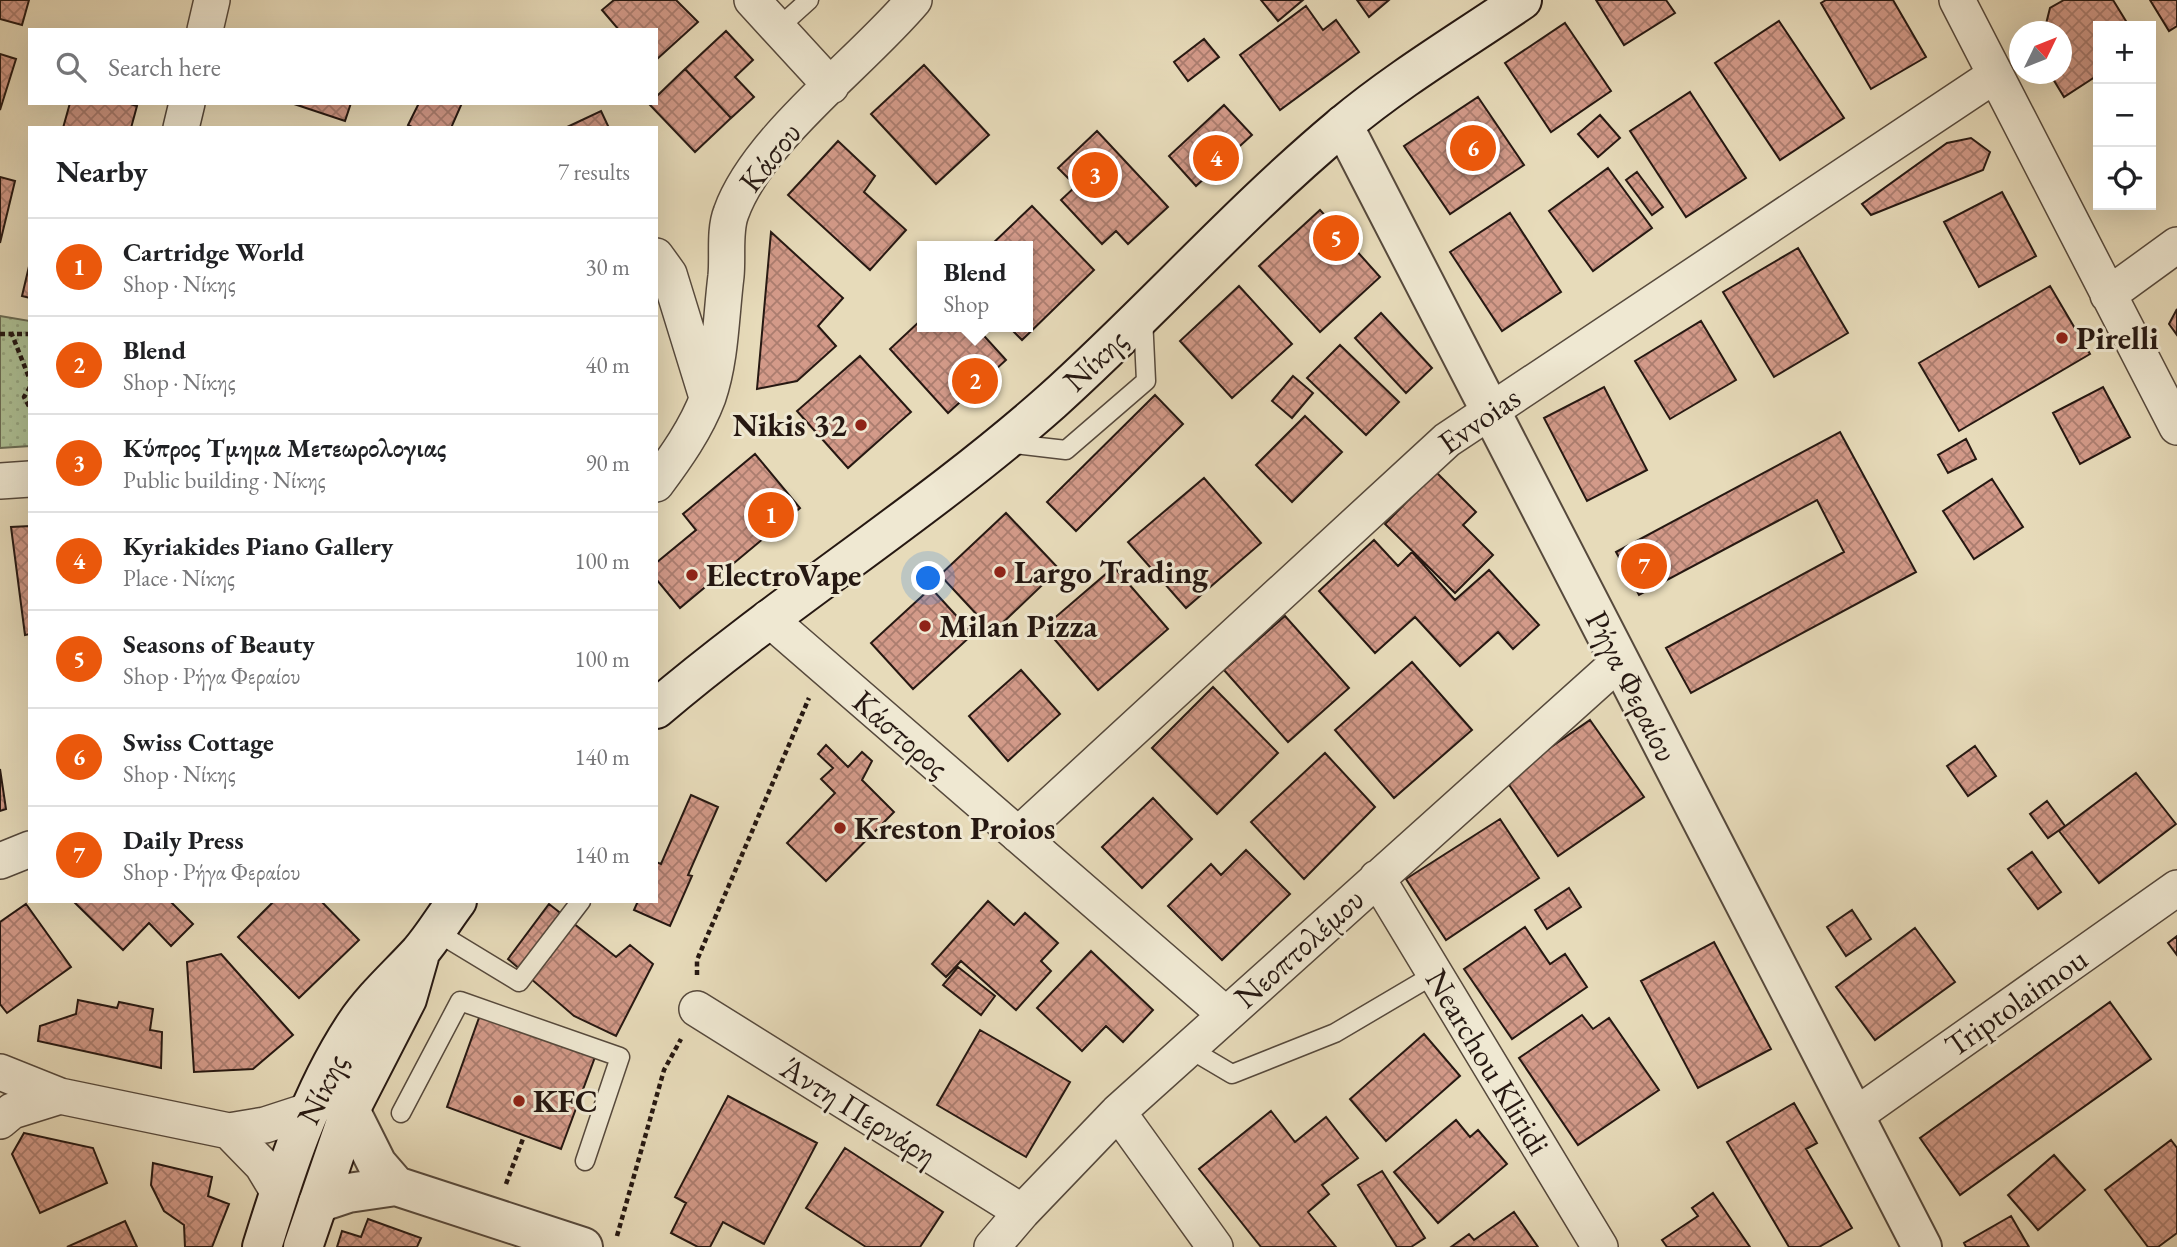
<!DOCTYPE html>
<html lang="en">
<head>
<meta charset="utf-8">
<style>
	body { margin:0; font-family:"EB Garamond",serif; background:#f6f6f6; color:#202124 }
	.controls { position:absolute; right:21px; top:21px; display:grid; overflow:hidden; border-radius:0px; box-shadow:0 7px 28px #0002 }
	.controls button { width:63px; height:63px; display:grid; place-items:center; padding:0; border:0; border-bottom:2px solid #e0e0e0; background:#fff; color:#202124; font:35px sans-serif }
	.compass { position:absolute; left:2009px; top:21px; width:63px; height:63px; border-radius:50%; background:#fff; box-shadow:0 7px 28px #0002; rotate:47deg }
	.you { position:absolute; left:929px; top:579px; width:24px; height:24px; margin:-18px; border:5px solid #fff; border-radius:50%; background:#1a73e8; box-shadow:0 0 0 10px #1a73e833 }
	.badge { display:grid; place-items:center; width:46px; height:46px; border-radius:50%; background:#ea580c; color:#fff; font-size:23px; font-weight:700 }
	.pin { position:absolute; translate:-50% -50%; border:4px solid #fff; box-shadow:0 2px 7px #0006 }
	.popup { position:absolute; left:917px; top:241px; width:116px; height:91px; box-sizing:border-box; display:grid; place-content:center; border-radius:0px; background:#fff; filter:drop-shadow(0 2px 5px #0005); font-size:23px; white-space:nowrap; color:#757577 }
	.popup b { font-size:26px; color:#202124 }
	.popup::after { content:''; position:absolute; left:50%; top:100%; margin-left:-14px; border:14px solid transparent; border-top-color:#fff }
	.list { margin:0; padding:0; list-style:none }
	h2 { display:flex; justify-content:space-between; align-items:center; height:91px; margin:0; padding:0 28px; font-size:30px }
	h2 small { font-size:23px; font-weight:400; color:#757577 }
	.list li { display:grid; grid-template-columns:46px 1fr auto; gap:21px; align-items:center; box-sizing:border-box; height:98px; padding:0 28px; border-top:2px solid #e0e0e0 }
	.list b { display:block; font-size:26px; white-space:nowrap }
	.list p { margin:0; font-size:23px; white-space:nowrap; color:#757577 }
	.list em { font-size:23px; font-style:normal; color:#757577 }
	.icon { flex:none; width:38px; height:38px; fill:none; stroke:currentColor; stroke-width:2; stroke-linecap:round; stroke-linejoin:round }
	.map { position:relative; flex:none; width:2177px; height:1247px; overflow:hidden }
	.search { position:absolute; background:#fff; box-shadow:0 7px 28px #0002; left:28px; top:28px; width:630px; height:77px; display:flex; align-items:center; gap:18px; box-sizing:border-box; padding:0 24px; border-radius:0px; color:#757577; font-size:26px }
	.panel { position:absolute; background:#fff; box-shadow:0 7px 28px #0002; left:28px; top:126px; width:630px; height:777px; border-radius:0px }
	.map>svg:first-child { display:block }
	.green { fill:url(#green-dots); stroke:#6a6c54; stroke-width:2 }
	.building { fill:url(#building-cross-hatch); stroke:#261812; stroke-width:2 }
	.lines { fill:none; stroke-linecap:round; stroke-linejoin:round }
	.service-casing { stroke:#56493c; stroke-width:21 }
	.minor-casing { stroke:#56493c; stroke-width:38 }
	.tertiary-casing { stroke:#56493c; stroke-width:42 }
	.secondary-casing { stroke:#261812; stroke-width:42 }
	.path { stroke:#261812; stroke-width:4.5; stroke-dasharray:5 3.5; stroke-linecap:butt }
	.service { stroke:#efe8d2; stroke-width:18 }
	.minor { stroke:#efe8d2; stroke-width:35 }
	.tertiary { stroke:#efe8d2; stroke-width:38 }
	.secondary { stroke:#efe8d2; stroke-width:38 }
	.poi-dot { fill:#8f2418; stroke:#efe8d2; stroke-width:2.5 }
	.labels { text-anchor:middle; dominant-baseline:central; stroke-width:6; stroke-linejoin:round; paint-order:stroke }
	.street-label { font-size:32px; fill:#261812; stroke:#efe8d2 }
	.poi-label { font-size:32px; font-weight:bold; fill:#261812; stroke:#efe8d2; text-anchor:start }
</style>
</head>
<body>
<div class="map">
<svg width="2177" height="1247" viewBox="0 0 2177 1247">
	<defs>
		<pattern id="green-dots" width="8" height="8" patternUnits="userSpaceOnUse" patternTransform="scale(1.75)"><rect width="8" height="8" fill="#aec195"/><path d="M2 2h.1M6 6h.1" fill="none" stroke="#96a57f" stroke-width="1.8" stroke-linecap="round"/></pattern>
		<pattern id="building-cross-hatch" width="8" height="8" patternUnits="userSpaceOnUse" patternTransform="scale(1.75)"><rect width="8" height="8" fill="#d39a89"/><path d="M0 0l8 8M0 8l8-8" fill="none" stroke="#ab7d6f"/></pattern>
	</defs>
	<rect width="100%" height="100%" fill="#e7dbba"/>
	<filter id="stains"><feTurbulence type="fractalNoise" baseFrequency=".00286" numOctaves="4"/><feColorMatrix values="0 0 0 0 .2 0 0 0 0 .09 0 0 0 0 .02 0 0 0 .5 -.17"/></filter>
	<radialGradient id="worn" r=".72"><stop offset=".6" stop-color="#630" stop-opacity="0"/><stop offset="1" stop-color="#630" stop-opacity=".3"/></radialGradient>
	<path class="green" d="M0 316 30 321V446L0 448Z"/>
	<path class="building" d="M0 0H29L22 25 0 19Z
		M614 0H676L698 22 656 60V30H619L602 10Z
		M1261 0H1303L1278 21Z
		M1357 0H1389L1369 17Z
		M1596 0H1666L1675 13 1624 45Z
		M1826 0H1893L1926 57 1871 89 1821 3Z
		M2064 0H2113L2129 26H2098V75L2064 97 2050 74H2062V32H2044L2050 8Z
		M2150 0H2177V26L2169 31Z
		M1306 6 1323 30 1336 20 1359 52 1280 110 1240 55Z
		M1779 21 1844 118 1780 160 1715 63Z
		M1565 23 1611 91 1551 132 1505 63Z
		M726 31 753 60 735 77 754 97 731 118 685 69Z
		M1204 39 1219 57 1188 81 1174 62Z
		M0 54 16 59 0 110Z
		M924 65 989 135 936 184 871 114Z
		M685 69 731 118 695 152 649 104 656 103V97Z
		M1690 92 1746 178 1686 217 1630 131Z
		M1478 97 1524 165 1450 214 1404 146Z
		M70 103H127L137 106 131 128H63Z
		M291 103H351L345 121Z
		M419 103H462L451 128H414L408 125Z
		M1224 105 1252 135 1196 186 1169 156Z
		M601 111 609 128H565Z
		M1600 115 1620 138 1598 157 1578 134Z
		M1097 131 1168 207 1128 244 1116 231 1102 244 1061 200 1076 186 1058 168Z
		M1971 138 1990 152 1983 170 1871 215 1862 204 1947 143Z
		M838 141 875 176 864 192 906 230 870 270 788 195Z
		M1608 168 1652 228 1593 271 1549 211Z
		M1637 172 1663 207 1652 215 1626 180Z
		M0 177 15 181 0 243Z
		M2002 192 2036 256 1979 287 1944 222Z
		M1032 206 1094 270 1022 340 1009 327H1028V246H990Z
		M1320 210 1380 277 1320 332 1259 266Z
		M1510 213 1561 292 1502 331 1450 252Z
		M771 232 843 298 818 326 836 346 797 381 757 389Z
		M1798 248 1848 333 1774 377 1723 292Z
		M30 262V298L22 296Z
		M1239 286 1292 344 1232 398 1180 341Z
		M2050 286 2090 354 1959 431 1919 363Z
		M2177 309V335L2169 324Z
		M1381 313 1432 368 1406 393 1355 338Z
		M922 319V327H976L1006 360 948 413 890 349Z
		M1701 321 1736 380 1670 419 1635 361Z
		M1340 345 1399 402 1366 435 1307 378Z
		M860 356 911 412 848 468 797 411Z
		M1293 376 1313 393 1292 418 1272 401Z
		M1604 387 1647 470 1587 501 1544 418Z
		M2103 387 2130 437 2080 464 2053 413Z
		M1155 395 1183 424 1076 531 1047 502Z
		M1305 416 1342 452 1292 502 1256 465Z
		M1840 432 1916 572 1691 693 1666 648 1844 552 1817 500 1639 595 1616 552Z
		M1966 439 1976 459 1948 473 1938 455Z
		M755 454 800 508 680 608 656 579V563L696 530 683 514Z
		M1436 472 1476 512 1463 525 1493 555 1455 593 1385 524Z
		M1204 478 1261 543 1186 608 1128 542Z
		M1992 479 2023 527 1974 559 1943 511Z
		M1006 513 1059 569 993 632 940 575Z
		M30 526V634L25 635 11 527Z
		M1374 540 1398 566 1412 552 1455 600 1489 570 1539 625 1513 649 1498 632 1460 666 1415 617 1375 653 1319 591Z
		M1114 567 1168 629 1098 690 1044 627Z
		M931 588 973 634 913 689 871 643Z
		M1285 616 1349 688 1288 742 1224 670Z
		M1412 662 1472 730 1394 798 1335 730Z
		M1021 670 1060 714 1008 761 969 716Z
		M1213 687 1278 753 1217 814 1152 748Z
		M1590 720 1644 797 1558 856 1505 779Z
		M826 745 848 767 862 752 872 761 862 780 894 812 826 881 787 843 835 793 821 779 833 768 818 754Z
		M1975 746 1996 776 1968 796 1947 766Z
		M1325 753 1375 807 1304 879 1251 822Z
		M0 769 6 809 0 811Z
		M2136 773 2176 824 2099 883 2059 831Z
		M691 795 718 807 688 875 692 876 670 926 634 910 638 901H656V862L661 864Z
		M1153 798 1192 839 1142 888 1102 847Z
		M2047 801 2065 826 2048 838 2030 814Z
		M1500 819 1539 878 1446 940 1406 879Z
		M1246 850 1290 894 1222 960 1168 906 1211 864 1221 875Z
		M2032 852 2061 892 2038 909 2008 869Z
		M1569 888 1581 907 1547 929 1535 910Z
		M73 901H170L193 924 171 946 149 923 123 950Z
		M274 901H321L359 940 299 998 238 937Z
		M988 901 1014 925 1025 913 1058 943 1041 961 1051 971 1016 1010 961 961 946 977 932 964Z
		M26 904 71 967 7 1013 0 1004V922Z
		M549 904 616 957 630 945 653 964 616 1036 574 1016 508 959Z
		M1852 910 1871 939 1846 956 1827 927Z
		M1525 927 1550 964 1565 954 1587 987 1512 1039 1464 969Z
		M1915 928 1955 982 1875 1040 1836 987Z
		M2177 936V955L2168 943Z
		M1714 942 1771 1049 1698 1088 1641 981Z
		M1091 951 1153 1010 1123 1042 1106 1026 1082 1051 1037 1008Z
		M221 954 293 1035 253 1069 194 1072 187 962Z
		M958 967 995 996 981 1015 943 985Z
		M78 1000 117 1008 119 1002 153 1009 150 1030 162 1032 161 1068 38 1041 40 1026 76 1014Z
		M2110 1002 2151 1059 1960 1195 1920 1138Z
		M480 1015 595 1057 561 1149 447 1107Z
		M1582 1015 1593 1029 1609 1018 1659 1090 1578 1145 1519 1058Z
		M980 1030 1070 1082 1026 1157 937 1105Z
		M1424 1034 1460 1076 1386 1141 1350 1099Z
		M728 1096 817 1143 764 1244 723 1222 710 1247H698L671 1233 686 1203 675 1197Z
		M1794 1103 1817 1143 1806 1149 1852 1228 1819 1247H1789L1727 1142Z
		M1271 1111 1295 1142 1326 1117 1358 1158 1322 1185 1329 1194 1308 1212 1336 1247H1261L1199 1169Z
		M1456 1120 1470 1137 1478 1130 1507 1164 1438 1223 1394 1172Z
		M24 1133 93 1148 107 1183 40 1213 12 1154Z
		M2171 1140 2177 1148V1233L2158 1247H2148L2105 1190Z
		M845 1148 943 1212 920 1247H866L806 1208Z
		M2054 1155 2085 1190 2038 1230 2008 1195Z
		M153 1163 212 1177 208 1196 229 1204 212 1247H185L184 1225 164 1211 151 1185Z
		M1382 1171 1425 1238 1411 1247H1397L1358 1185Z
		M1713 1193 1750 1247H1667L1662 1240 1698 1216 1692 1208Z
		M1514 1212 1538 1247H1451L1469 1234 1474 1240Z
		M2011 1216 2029 1247H1966L1964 1243Z
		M368 1219 421 1238 417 1247H337L342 1231 361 1237Z
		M125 1221 137 1247H67Z"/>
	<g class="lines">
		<g class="service-casing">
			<path id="service" d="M778 28 809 0
				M1005 443 1066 450 1146 381 1143 317
				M435 931 519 982 581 901
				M1188 1048 1232 1074 1335 1033 1435 974
				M401 1113 460 1001 620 1057 585 1161"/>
		</g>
		<g class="minor-casing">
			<path id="minor" d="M752 0 831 86
				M1957 0 2177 427
				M205 30 212 0
				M181 128 187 103
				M656 256 669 274 706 394
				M2108 295 2177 245
				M0 481 30 479
				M656 484C676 457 696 429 708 397 721 359 721 316 726 276 728 256 724 231 731 213 757 139 862 62 914 0
				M768 618 1225 1014
				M1018 835 1447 440 1995 75
				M0 861 30 849
				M1377 878 1600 1247
				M697 1009 1022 1212
				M0 1072 60 1096 229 1131 265 1125 308 1111
				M1118 1112 1215 1247
				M1856 1115 2177 888
				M0 1121 12 1111 60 1096
				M229 1131 262 1165 279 1193
				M992 1247 1022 1212 1118 1112 1619 662"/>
		</g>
		<g class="tertiary-casing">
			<path id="tertiary" d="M1343 125 1922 1247
				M350 1110 377 1164 396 1186
				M318 1203 348 1193 396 1186 583 1247"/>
		</g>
		<g class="secondary-casing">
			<path id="secondary" d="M656 709C783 601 928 511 1052 401 1151 312 1240 211 1342 126 1398 79 1462 41 1522 0
				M262 1247C286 1170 310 1093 355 1025 373 998 397 977 419 953 433 937 444 918 457 901
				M303 1247 350 1110 407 999 419 957"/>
		</g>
		<path class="path" d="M11 332 30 380
			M0 334H30
			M30 387 24 397 30 408
			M697 975V960L809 698
			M506 1184 524 1136
			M617 1236 664 1070 681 1039"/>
		<use href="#service" class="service"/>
		<use href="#minor" class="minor"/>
		<use href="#tertiary" class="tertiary"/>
		<use href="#secondary" class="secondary"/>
	</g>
	<g class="poi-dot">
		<circle cx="2062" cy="338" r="7"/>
		<circle cx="861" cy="425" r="7"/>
		<circle cx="1000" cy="572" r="7"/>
		<circle cx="692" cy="575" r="7"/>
		<circle cx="925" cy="626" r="7"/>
		<circle cx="840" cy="828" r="7"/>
		<circle cx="519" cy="1101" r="7"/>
	</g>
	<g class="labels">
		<g class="street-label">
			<text transform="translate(770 157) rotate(-52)">Κάσου</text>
			<text transform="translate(1095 360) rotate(-44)">Νίκης</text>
			<text transform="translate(1479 420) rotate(-35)">Evvoias</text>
			<text transform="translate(1632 686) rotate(63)">Ρήγα Φεραίου</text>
			<text transform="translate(901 734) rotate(41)">Κάστορος</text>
			<text transform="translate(1299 948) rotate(-42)">Νεοπτολέμου</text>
			<text transform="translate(2016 1002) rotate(-35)">Triptolaimou</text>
			<text transform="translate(1488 1062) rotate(59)">Nearchou Kliridi</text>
			<text transform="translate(322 1089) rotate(-64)">Νίκης</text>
			<text transform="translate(859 1111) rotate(32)">Άντη Περνάρη</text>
		</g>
		<g class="poi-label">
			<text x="2076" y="338">Pirelli</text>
			<text x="847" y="425" text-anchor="end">Nikis 32</text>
			<text x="1014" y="572">Largo Trading</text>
			<text x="706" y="575">ElectroVape</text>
			<text x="939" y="626">Milan Pizza</text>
			<text x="854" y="828">Kreston Proios</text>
			<text x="533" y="1101">KFC</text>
		</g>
	</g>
	<rect width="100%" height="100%" filter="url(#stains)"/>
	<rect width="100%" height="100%" fill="url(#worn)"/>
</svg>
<div class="controls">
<button>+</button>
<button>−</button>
<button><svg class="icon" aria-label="locate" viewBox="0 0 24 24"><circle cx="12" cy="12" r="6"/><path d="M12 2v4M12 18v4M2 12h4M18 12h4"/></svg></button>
</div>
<svg class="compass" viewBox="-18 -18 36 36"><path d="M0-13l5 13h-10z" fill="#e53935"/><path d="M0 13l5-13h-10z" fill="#757577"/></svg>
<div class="you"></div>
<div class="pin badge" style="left:771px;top:515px">1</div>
<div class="pin badge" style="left:975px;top:381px">2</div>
<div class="popup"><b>Blend</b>Shop</div>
<div class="pin badge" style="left:1095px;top:175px">3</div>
<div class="pin badge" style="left:1216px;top:158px">4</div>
<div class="pin badge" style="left:1336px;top:238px">5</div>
<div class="pin badge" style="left:1473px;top:148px">6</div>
<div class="pin badge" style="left:1644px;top:566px">7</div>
<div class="search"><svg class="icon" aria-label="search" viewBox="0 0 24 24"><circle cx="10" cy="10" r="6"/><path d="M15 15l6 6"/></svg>Search here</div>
<section class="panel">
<h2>Nearby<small>7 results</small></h2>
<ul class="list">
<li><span class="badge">1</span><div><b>Cartridge World</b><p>Shop · Νίκης</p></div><em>30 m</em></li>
<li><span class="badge">2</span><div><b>Blend</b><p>Shop · Νίκης</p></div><em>40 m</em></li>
<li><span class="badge">3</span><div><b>Κύπρος Τμημα Μετεωρολογιας</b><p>Public building · Νίκης</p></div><em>90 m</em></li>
<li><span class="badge">4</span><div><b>Kyriakides Piano Gallery</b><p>Place · Νίκης</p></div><em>100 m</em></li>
<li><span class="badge">5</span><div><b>Seasons of Beauty</b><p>Shop · Ρήγα Φεραίου</p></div><em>100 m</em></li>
<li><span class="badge">6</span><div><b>Swiss Cottage</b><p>Shop · Νίκης</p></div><em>140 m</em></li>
<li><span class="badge">7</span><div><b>Daily Press</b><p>Shop · Ρήγα Φεραίου</p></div><em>140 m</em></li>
</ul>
</section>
</div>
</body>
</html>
